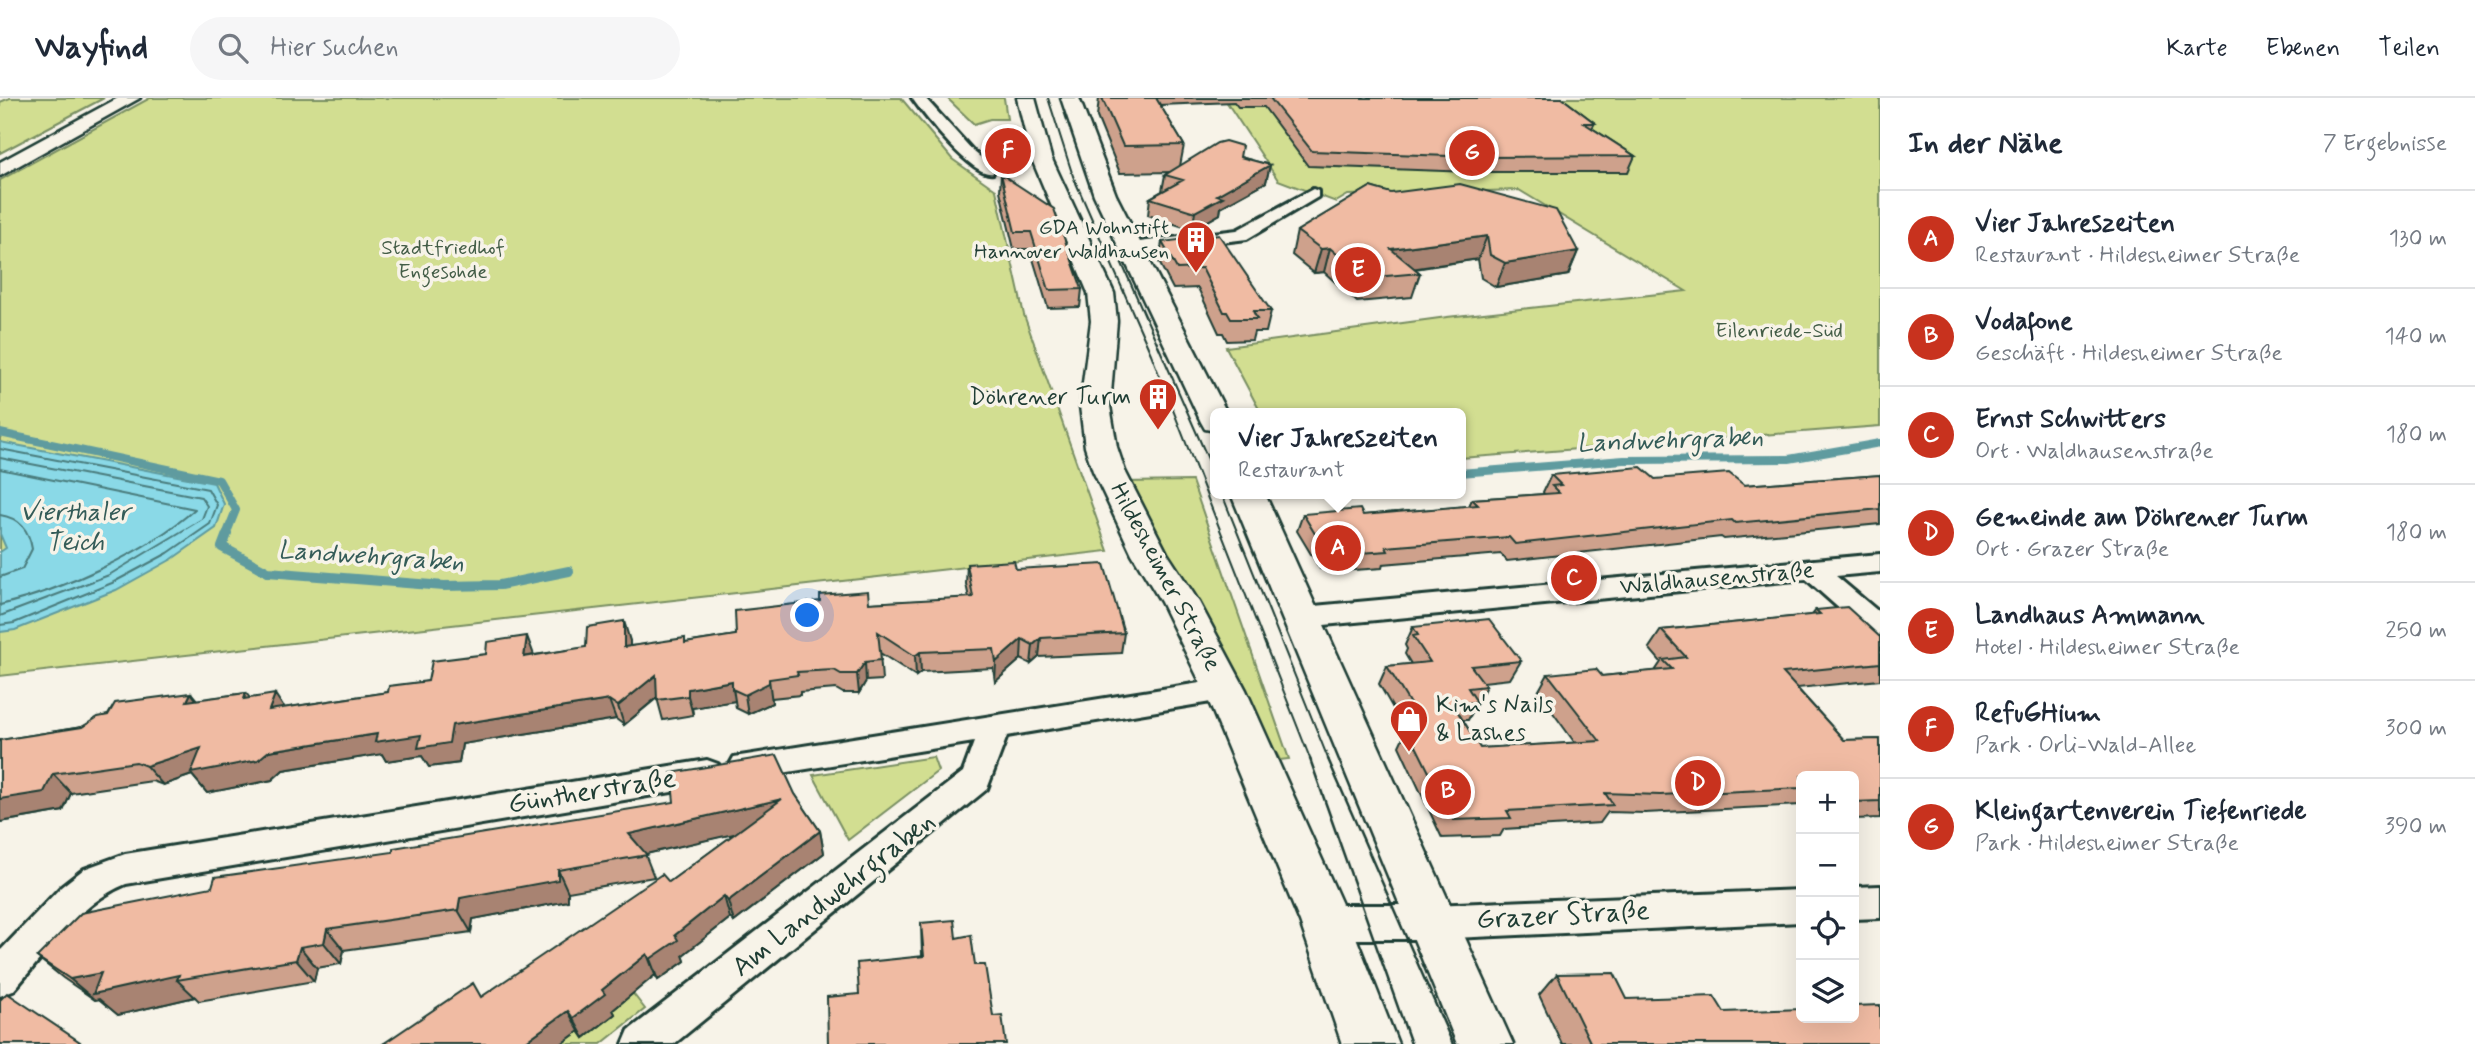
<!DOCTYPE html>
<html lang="de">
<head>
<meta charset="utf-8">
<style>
	body { margin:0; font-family:Mynerve,sans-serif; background:#f6f6f7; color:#1f2937 }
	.controls { position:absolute; right:21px; bottom:21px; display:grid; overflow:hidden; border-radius:10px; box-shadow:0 7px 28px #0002 }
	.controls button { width:63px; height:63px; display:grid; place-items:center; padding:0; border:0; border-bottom:2px solid #e0e1e3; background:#fff; color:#1f2937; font:35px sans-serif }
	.you { position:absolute; left:808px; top:518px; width:24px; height:24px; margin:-18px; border:5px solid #fff; border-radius:50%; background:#1a73e8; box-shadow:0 0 0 10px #1a73e833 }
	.badge { display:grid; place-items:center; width:46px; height:46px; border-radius:50%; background:#c8321e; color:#fff; font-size:23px; font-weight:700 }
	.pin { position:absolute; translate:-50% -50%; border:4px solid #fff; box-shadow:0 2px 7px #0006 }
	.popup { position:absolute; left:1210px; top:310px; width:256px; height:91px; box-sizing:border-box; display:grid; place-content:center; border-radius:10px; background:#fff; filter:drop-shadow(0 2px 5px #0005); font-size:23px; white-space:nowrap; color:#747a83 }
	.popup b { font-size:26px; color:#1f2937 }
	.popup::after { content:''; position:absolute; left:50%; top:100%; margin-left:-14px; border:14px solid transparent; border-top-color:#fff }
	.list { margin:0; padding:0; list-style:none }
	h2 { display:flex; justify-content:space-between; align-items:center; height:91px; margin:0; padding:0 28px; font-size:30px }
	h2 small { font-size:23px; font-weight:400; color:#747a83 }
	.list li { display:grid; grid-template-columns:46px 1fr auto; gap:21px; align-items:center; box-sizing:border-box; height:98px; padding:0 28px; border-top:2px solid #e0e1e3 }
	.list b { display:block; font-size:26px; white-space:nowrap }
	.list p { margin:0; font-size:23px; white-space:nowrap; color:#747a83 }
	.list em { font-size:23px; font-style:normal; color:#747a83 }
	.icon { flex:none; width:38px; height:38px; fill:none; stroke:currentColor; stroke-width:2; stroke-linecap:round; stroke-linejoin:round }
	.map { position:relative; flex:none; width:1880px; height:946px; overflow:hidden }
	header { display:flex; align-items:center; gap:42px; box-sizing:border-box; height:98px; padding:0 35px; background:#fff; border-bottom:2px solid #e0e1e3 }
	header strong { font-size:33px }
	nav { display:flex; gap:38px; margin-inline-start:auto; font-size:24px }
	.search { width:490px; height:63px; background:#f6f6f7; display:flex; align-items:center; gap:18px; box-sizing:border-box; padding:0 24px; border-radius:38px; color:#747a83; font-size:26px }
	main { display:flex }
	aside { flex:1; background:#fff }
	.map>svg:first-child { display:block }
	.green { fill:#d2de91; stroke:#788e62; stroke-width:2 }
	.water { fill:#8ad9e7; stroke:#5f9b9f; stroke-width:2 }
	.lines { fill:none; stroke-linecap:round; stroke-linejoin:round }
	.shore { stroke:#4a7b7c; stroke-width:2 }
	.stream-far1 { stroke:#5f9b9f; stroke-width:8 }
	.stream { stroke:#5f9b9f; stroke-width:10 }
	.street-casing { stroke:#1f3d34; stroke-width:6 }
	.secondary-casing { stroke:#1f3d34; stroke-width:5 }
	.street { fill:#f7f3e8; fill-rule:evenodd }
	.secondary { fill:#f7f3e8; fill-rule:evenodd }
	.tram-far1 { stroke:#1f3d34; stroke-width:2 }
	.tram { stroke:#1f3d34; stroke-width:2.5 }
	.wall { fill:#cea18c; stroke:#1f3d34; stroke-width:2 }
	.shaded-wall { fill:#a88372; stroke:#1f3d34; stroke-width:2 }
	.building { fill:#f0bba3; stroke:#1f3d34; stroke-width:2 }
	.labels { text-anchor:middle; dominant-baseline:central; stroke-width:7; stroke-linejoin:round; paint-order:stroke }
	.far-poi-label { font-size:21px; fill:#1f3d34; stroke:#f7f3e8; text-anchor:end }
	.far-park-label { font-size:21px; fill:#435d47; stroke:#f7f3e8 }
	.poi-label { font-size:24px; fill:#1f3d34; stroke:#f7f3e8; text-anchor:end }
	.street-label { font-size:24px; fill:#1f3d34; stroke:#f7f3e8 }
	.water-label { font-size:26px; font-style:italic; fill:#345c58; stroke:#f7f3e8 }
	.near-street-label { font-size:28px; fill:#1f3d34; stroke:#f7f3e8 }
</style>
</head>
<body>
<header>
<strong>Wayfind</strong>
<div class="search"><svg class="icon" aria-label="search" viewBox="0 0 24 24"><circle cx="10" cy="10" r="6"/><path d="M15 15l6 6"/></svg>Hier suchen</div>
<nav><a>Karte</a><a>Ebenen</a><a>Teilen</a></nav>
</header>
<main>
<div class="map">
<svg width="1880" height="946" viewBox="0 0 1880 946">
	<rect width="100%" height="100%" fill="#f7f3e8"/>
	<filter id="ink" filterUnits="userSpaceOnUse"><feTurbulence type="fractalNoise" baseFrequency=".0143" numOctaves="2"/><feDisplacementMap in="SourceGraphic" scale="14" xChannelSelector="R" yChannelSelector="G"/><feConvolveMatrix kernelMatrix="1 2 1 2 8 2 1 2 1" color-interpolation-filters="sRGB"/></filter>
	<g filter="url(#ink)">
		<path class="green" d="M10 0H104L0 55V4Z
			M150 0H901L952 61 996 92 1024 217 1108 453 0 578V82Z
			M947 0H1004L1007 21H990L974 26Z
			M1224 0H1880V328L1461 360 1460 315H1261L1226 249 1447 219 1686 193 1519 92 1348 97 1336 104 1278 82Z
			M1192 383 1289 661 1280 662 1216 541 1124 384Z
			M933 659 938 673 848 742 813 677Z
			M631 893 645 911 601 946H561L579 933 584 940 614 917 610 909Z"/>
		<path class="water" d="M0 344 214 385 224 406 216 430 172 461 116 492 15 532 0 534V454L6 450 0 436Z"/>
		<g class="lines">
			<path class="shore" d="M0 351 208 391 217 407 210 426 168 455 112 485 14 525 0 527
				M0 360 201 399 207 408 202 421 109 477 0 518
				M0 371 195 411C147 454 63 492 0 507
				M0 417C20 420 29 432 32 451L22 471 0 479"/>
			<path class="stream-far1" d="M0 335 219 382 236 412 226 437
				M1460 375 1624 362 1789 361 1880 345"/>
			<path class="stream" d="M227 436 222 449 268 474 444 488 500 487 569 473"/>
			<g class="street-casing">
				<path id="street" d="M912 0H925L974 54 993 69V75C973 80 924 17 912 0Z
					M1313 91 1318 93V99L1247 141 1131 155 1122 150 1131 145 1237 132Z
					M1880 456V474L1836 478 1880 515V541L1870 538 1806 481 1303 529 1293 526 1289 519 1293 512 1303 509Z
					M1225 581 1235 584 1240 592 1235 600 1007 638 987 691 674 946H623L629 932 963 674 974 644 745 681 734 677 729 668 734 659Z
					M707 662 718 666 723 675 718 684 707 688 126 786C80 804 46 856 13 893L0 898V853L61 789 84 771 125 756Z
					M1880 788V820L1854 821V789Z
					M1801 792V824L1432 841H1325L1312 836 1307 824 1312 812 1325 807H1432Z"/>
			</g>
			<g class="secondary-casing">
				<path id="secondary" d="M118 0H140L0 78V64Z
					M1017 0H1035L1051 59 1114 195 1117 223 1110 308 1117 349 1125 373 1167 455 1199 504 1246 592 1350 824 1398 946H1342L1300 824 1204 592 1161 504 1132 456 1093 373 1085 349 1080 308 1091 223 1088 195 1031 59Z
					M1061 0H1079L1116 97 1227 315H1216V333L1205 331 1201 324 1094 97Z
					M1231 396H1265L1513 946H1457Z"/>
			</g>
			<use href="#street" class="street"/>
			<use href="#secondary" class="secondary"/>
			<path class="tram-far1" d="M1048 0 1073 78 1151 256 1311 663
				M1120 161 1216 379
				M1222 396 1329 663"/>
			<path class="tram" d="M1310 661 1411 946
				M1328 661 1453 946"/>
		</g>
		<path class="wall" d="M1099 0H1562L1595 25 1592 30 1635 58 1628 74H1471L1308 68 1264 9H1238L1234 4 1160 7 1184 47 1180 68 1240 59 1270 67 1266 84 1221 109 1220 116 1192 132 1148 117 1150 100 1162 93 1165 77 1170 74 1120 75 1097 19Z
			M1001 76 1082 191 1080 209 1048 210 1030 151H1014L1000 93Z
			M1370 89 1578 153 1568 177 1496 189 1481 180 1478 161 1415 171 1420 175 1412 199 1357 204 1324 174 1314 175 1292 157 1297 133Z
			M1162 144 1271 213 1266 234H1254L1252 242 1227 243 1223 235H1219L1198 190 1173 191 1159 164Z
			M1551 377 1655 381 1744 387 1880 377V426L1724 441 1721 439 1507 463 1501 456 1383 466 1382 470 1340 473 1338 469 1320 471 1297 433 1303 416 1363 417 1469 408 1472 401 1544 396 1543 394Z
			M967 466 1016 471 1124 535 1121 555 1039 559 1031 566 1021 561 995 584 993 570 921 574 916 578 880 555 882 582 866 583 859 595H843L836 591 800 594V597L772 600V605L748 616 736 610 735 603 692 610 693 617 663 622 657 600 624 627 616 621 462 646 459 665 429 669 422 658 386 663 382 656 283 672 272 682 207 695 192 677 163 687 152 683 71 695 63 713 0 724V642L82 629 108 617 191 595 197 602 246 595 250 600 284 610 388 594 428 583 534 557 630 543V548L686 545 736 537 869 505 969 500 966 486Z
			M1816 512 1880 539V582L1797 590 1844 642 1880 641V720L1854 721V678H1801V707L1645 715 1608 714 1600 725 1504 731 1500 738 1442 740 1399 648 1406 633 1379 586 1387 568 1411 566 1405 556 1407 551 1405 547 1413 529 1521 563 1510 581 1483 584 1486 588 1468 622H1463L1480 650 1575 645 1538 594 1548 576 1602 578 1655 573 1661 564 1649 550 1661 532 1812 517Z
			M795 696 820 733 824 755 734 824 730 820 683 857 685 863 658 882 655 877 613 912 615 916 584 940 579 933 561 946H383L482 899 669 784 736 735 645 756 654 779 568 794V803L473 821 471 834 344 852 341 866 317 870 314 883 199 903 195 899 118 917 99 901 95 902 63 880 37 859Z
			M921 825 956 840 975 867 993 918 859 896 922 858Z
			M1557 876 1627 901 1724 914 1880 946H1562L1539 897Z"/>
		<path class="shaded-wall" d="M1270 67 1266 84 1221 109 1220 116 1192 132 1195 114 1217 97Z
			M1487 138 1478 161 1384 175 1391 151Z
			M1330 150 1324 174 1314 175 1321 151Z
			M1578 153 1568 177 1496 189 1505 165Z
			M624 523 630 543V569L624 549Z
			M527 538 534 557 524 559Z
			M1041 540 1039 559 1031 566 1033 547Z
			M1022 541 1021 561 995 584 996 564Z
			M920 554 921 574 916 578 915 558Z
			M865 564 866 583 859 595 857 576Z
			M656 577 661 596 624 627 618 608Z
			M769 581 772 605 748 616 745 597Z
			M732 583 735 603 692 610 693 617 688 598V591Z
			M191 595 206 614 187 603Z
			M275 596 288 616 269 612Z
			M609 602 616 621 462 646 459 665 429 669 422 658 386 663 382 656 283 672 272 682 207 695 192 677 163 687 146 668 201 650 269 653 377 636 452 627Z
			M53 676 71 695 63 713 0 724V701Z
			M782 701 786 724 637 758 629 736Z
			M820 733 824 755 734 824 728 803Z
			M558 772 568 794V803L473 821 471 834 458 812 460 800Z
			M724 798 730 820 683 857 685 863 658 882 650 861 675 837Z
			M327 831 344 852 341 866 324 845Z
			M300 849 317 870 314 883 296 862Z
			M647 856 655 877 613 912 615 916 584 940 573 920 602 892Z
			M101 875 179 877 177 882 195 899 118 917 99 901 95 902 70 881Z
			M568 913 579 933 561 946H522Z"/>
		<path class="building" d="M1102 0H1156L1184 47 1123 48Z
			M1270 0H1562L1595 25H1584L1635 58 1477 59 1312 53Z
			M1225 43 1242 48 1240 59 1270 67 1217 97 1223 99 1195 114 1150 100 1183 82 1165 77 1217 45Z
			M1001 76 1054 111 1082 191 1049 192 1031 134H1015Z
			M1460 86 1556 112 1578 153 1505 165 1490 157 1487 138 1391 151 1420 175 1364 180 1330 150 1321 151 1297 133 1370 89 1391 95Z
			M1219 137 1271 213H1253L1257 221H1231L1227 214H1224L1202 170 1177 171 1162 144Z
			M1641 369 1655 381 1729 375 1744 387 1880 377V411L1735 425 1732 422 1515 446 1509 439 1386 449 1388 453 1346 456 1344 452 1326 454 1303 416 1360 411 1363 417 1478 407 1472 401 1559 395 1552 388 1561 387 1551 377Z
			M1014 463 1016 471 1104 466 1124 535 1041 540 1033 547 1022 541 996 564 994 551 920 554 915 558 878 534 881 562 865 564 857 576H841L834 572 797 574 798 577 769 581V585L745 597 732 591V583L688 591V598L657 602 656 577 618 608 609 602 452 627 449 645 418 650 421 637 375 644 377 636 269 653 258 662 191 675 201 650 146 668 136 664 53 676 44 694 0 701V642L82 629 98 619 108 617 115 605 191 595 187 603 246 595 244 601 275 596 269 612 388 594 389 588 428 583 432 563 486 556 487 544 527 538 524 559 586 549 587 529 624 523V549L685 540V545L736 537 735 513 820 503V497L868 493 869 505 973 499 967 466Z
			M1847 509 1880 539V565L1783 575 1844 642 1880 641V703L1854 704V678H1801V690L1660 697 1605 695 1613 707 1507 713 1511 720 1453 722 1407 630 1424 629 1387 568 1430 564 1413 538 1418 537 1413 529 1489 521 1521 563 1471 568 1486 588 1468 590 1477 604 1453 606 1480 650 1600 643 1548 576 1596 571 1602 578 1672 571 1663 562 1686 559 1661 532 1820 516 1816 512Z
			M777 657 795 696 820 733 728 803 724 798 675 837 678 842 650 861 647 856 602 892 605 896 573 920 568 913 522 946H383L473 885 481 899 662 776 669 784 782 701 629 736 647 757 558 772V782L460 800 458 812 327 831 324 845 300 849 296 862 177 882 179 877 93 896 101 875 70 881 37 859 81 815 212 789 215 779 393 754V750L674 704 671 675Z
			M954 822 956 840 971 837 975 867H985L993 918 1002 917 1006 946H828L827 899 859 896 857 865 924 858 921 825Z
			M1614 875 1627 901 1714 898 1724 914 1801 911V920H1854V908L1880 907V946H1591L1557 876Z
			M7 895 80 944 78 946H0V902Z"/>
	</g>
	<defs>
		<g id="building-pin" transform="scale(2.0125)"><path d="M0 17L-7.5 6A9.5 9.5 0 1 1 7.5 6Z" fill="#c8321e" stroke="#f7f3e8"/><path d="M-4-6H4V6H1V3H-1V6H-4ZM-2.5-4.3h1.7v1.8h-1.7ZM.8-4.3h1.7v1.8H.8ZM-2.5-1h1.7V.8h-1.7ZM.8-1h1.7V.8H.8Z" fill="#fff"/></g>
		<g id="shop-pin" transform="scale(2.0125)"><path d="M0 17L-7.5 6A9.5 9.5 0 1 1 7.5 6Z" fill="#c8321e" stroke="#f7f3e8"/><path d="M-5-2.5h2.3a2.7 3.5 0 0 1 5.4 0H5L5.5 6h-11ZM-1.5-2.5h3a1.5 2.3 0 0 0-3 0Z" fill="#fff"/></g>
	</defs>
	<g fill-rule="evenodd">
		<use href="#building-pin" x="1196" y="142"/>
		<use href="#building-pin" x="1158" y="299"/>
		<use href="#shop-pin" x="1409" y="621"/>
	</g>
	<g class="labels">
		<g class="far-poi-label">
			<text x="1169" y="130">GDA Wohnstift<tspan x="1169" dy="24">Hannover Waldhausen</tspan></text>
		</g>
		<g class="far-park-label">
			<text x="443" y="150">Stadtfriedhof<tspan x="443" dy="24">Engesohde</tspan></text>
			<text x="1779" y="233">Eilenriede-Süd</text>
		</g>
		<g class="poi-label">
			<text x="1131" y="299">Döhrener Turm</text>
			<text x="1436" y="607" text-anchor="start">Kim's Nails<tspan x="1436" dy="28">&amp; Lashes</tspan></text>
		</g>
		<g class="street-label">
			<text transform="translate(1165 479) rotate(62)">Hildesheimer Straße</text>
			<text transform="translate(1717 481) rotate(-5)">Waldhausenstraße</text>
		</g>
		<g class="water-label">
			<text transform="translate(1670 343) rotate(-2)">Landwehrgraben</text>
			<text x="75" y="415">Vierthaler<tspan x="75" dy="30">Teich</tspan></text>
			<text transform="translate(371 459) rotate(4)">Landwehrgraben</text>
		</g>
		<g class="near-street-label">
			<text transform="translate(592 694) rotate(-9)">Güntherstraße</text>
			<text transform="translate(834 797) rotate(-38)">Am Landwehrgraben</text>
			<text transform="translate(1563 818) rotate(-3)">Grazer Straße</text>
		</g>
	</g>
</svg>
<div class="controls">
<button>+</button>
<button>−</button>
<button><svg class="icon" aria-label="locate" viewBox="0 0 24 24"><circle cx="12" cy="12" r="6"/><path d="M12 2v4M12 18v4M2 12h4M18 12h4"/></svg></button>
<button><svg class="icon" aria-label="layers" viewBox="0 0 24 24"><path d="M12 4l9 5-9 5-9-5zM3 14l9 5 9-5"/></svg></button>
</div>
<div class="you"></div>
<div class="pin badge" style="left:1338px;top:450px">A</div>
<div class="popup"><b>Vier Jahreszeiten</b>Restaurant</div>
<div class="pin badge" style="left:1448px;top:694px">B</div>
<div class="pin badge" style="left:1574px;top:480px">C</div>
<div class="pin badge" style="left:1698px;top:685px">D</div>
<div class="pin badge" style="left:1358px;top:172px">E</div>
<div class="pin badge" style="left:1008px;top:53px">F</div>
<div class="pin badge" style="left:1472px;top:55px">G</div>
</div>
<aside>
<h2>In der Nähe<small>7 Ergebnisse</small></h2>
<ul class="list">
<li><span class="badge">A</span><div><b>Vier Jahreszeiten</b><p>Restaurant · Hildesheimer Straße</p></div><em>130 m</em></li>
<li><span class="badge">B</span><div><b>Vodafone</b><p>Geschäft · Hildesheimer Straße</p></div><em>140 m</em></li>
<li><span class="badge">C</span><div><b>Ernst Schwitters</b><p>Ort · Waldhausenstraße</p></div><em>180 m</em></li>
<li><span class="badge">D</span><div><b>Gemeinde am Döhrener Turm</b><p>Ort · Grazer Straße</p></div><em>180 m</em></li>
<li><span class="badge">E</span><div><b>Landhaus Ammann</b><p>Hotel · Hildesheimer Straße</p></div><em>250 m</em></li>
<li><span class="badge">F</span><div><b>RefuGHium</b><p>Park · Orli-Wald-Allee</p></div><em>300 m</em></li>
<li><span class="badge">G</span><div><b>Kleingartenverein Tiefenriede</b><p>Park · Hildesheimer Straße</p></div><em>390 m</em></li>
</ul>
</aside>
</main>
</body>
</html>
